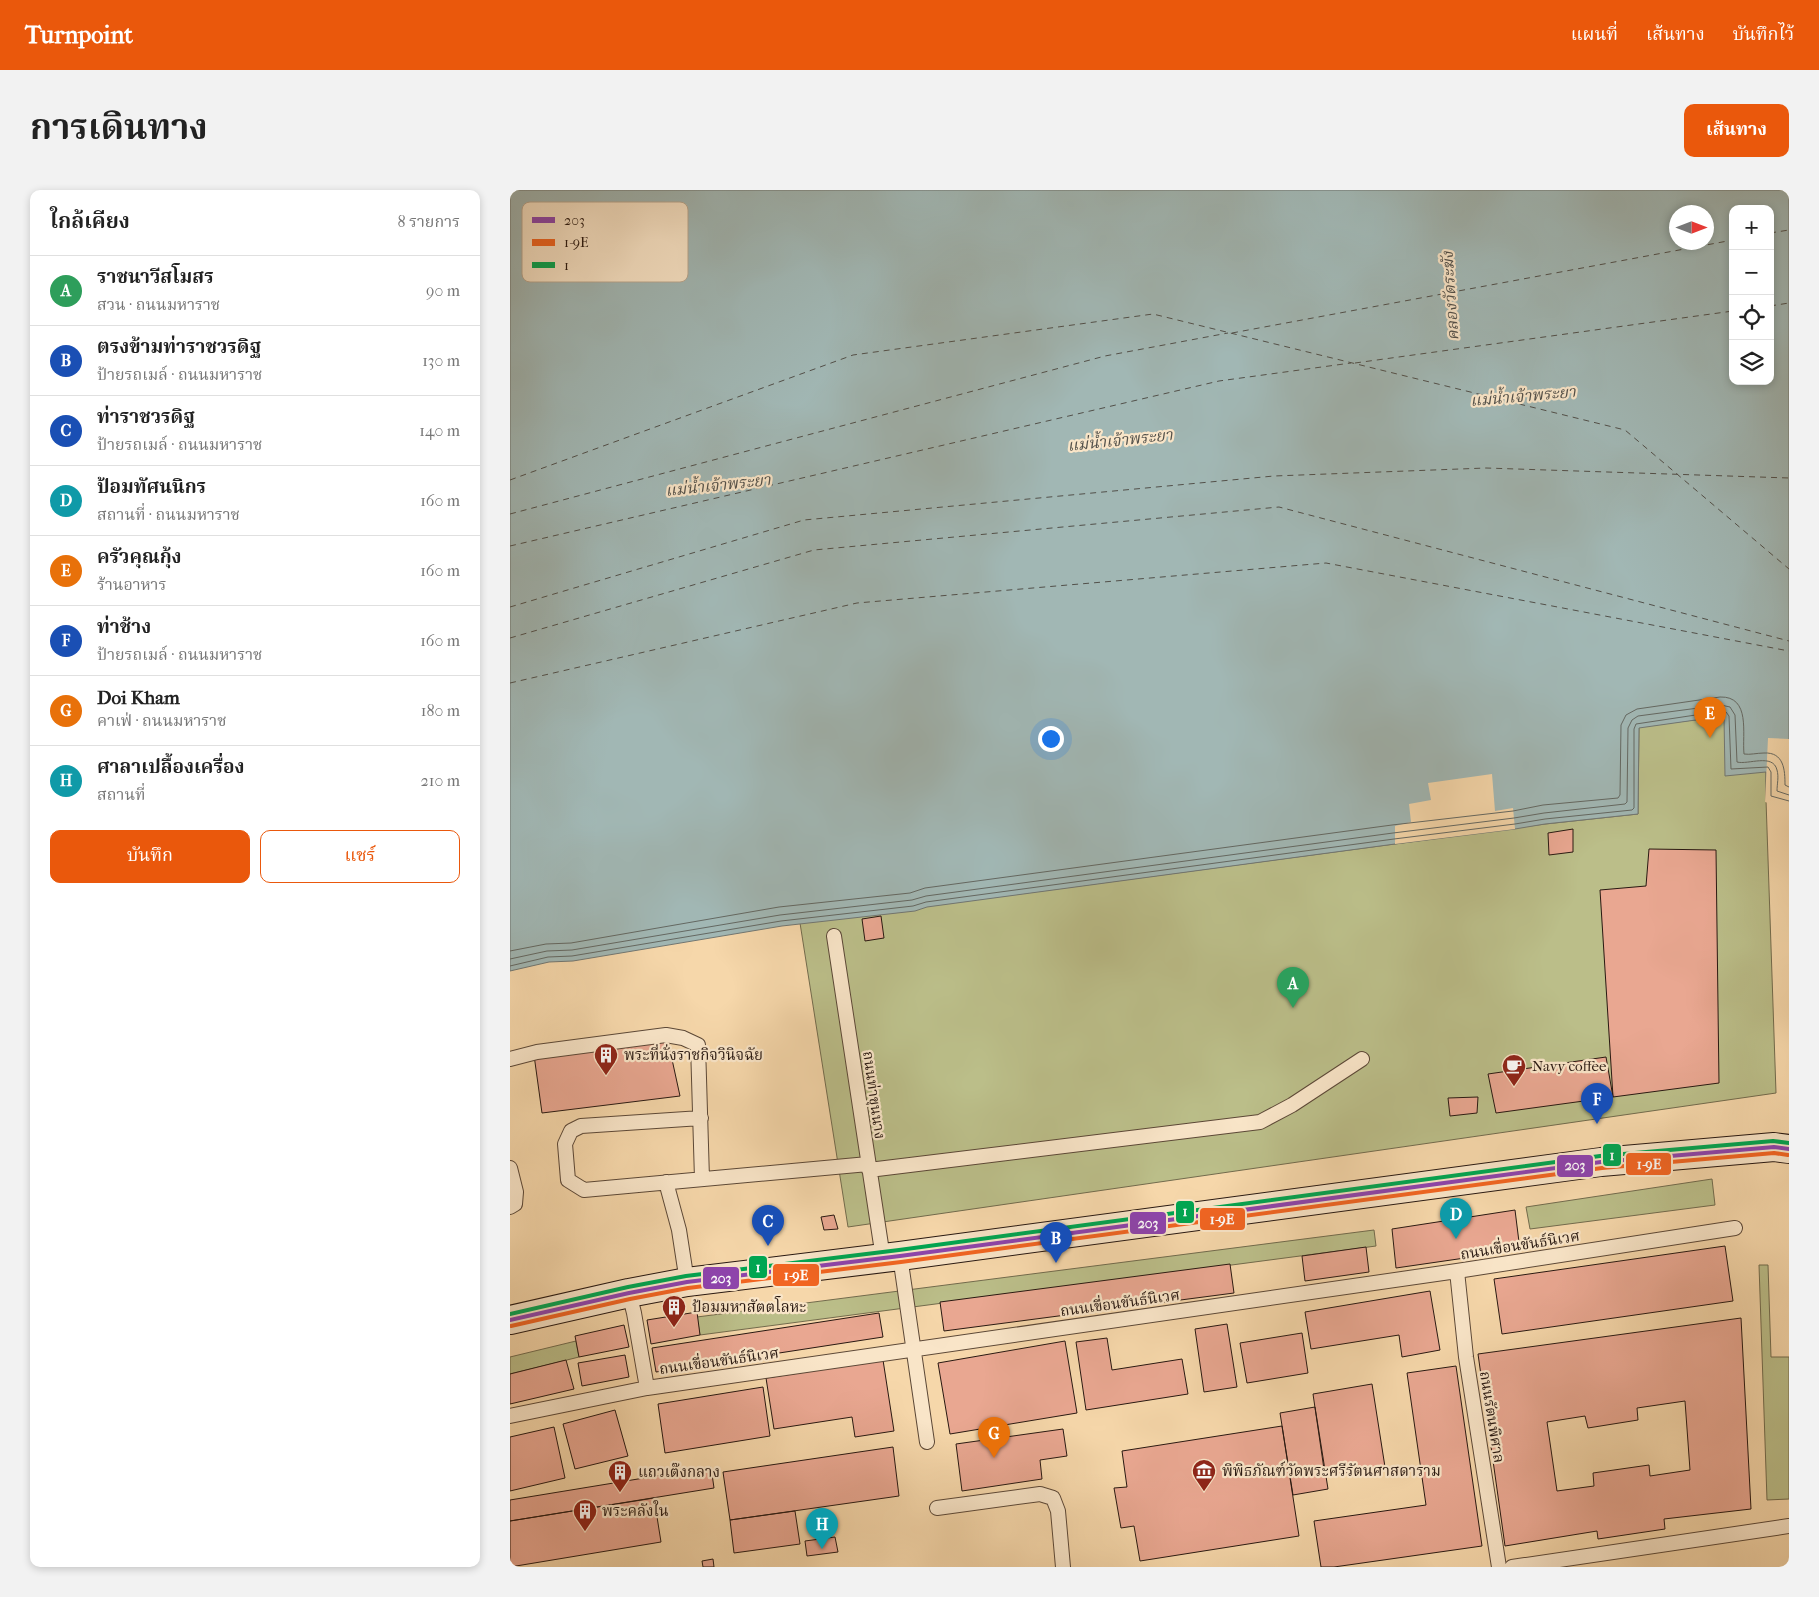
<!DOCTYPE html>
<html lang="th">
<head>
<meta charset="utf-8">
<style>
	body { margin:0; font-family:"IM FELL French Canon","Noto Serif Thai",serif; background:#f2f2f2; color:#222 }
	.controls { position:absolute; right:15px; top:15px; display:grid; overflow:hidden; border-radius:10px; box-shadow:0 2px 8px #0003 }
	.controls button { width:45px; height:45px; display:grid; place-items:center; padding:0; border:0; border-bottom:1px solid #e0e0e0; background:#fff; color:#222; font:25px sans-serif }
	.compass { position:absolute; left:1159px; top:15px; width:45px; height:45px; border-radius:50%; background:#fff; box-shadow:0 2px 8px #0003; rotate:90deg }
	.you { position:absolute; left:540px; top:548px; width:18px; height:18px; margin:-12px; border:4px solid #fff; border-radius:50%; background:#1a73e8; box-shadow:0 0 0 8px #1a73e833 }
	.badge { display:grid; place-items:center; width:32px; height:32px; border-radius:50%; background:#ea580c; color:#fff; font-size:16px; font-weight:700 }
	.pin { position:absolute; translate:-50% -41px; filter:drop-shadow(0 1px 2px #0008) }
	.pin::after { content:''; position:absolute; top:26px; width:18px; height:15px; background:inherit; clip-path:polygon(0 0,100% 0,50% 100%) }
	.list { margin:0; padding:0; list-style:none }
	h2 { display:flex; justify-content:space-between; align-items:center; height:65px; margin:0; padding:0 20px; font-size:21px }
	h2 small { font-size:16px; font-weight:400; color:#767676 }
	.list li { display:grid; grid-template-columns:32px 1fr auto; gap:15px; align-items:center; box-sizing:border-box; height:70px; padding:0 20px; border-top:1px solid #e0e0e0 }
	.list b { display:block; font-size:19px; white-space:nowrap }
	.list p { margin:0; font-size:16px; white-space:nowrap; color:#767676 }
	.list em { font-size:16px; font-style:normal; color:#767676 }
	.actions { display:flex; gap:10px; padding:15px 20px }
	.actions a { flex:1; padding:11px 0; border:1px solid #ea580c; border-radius:10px; text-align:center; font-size:18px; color:#ea580c }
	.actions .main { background:#ea580c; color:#fff }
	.icon { flex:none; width:28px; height:28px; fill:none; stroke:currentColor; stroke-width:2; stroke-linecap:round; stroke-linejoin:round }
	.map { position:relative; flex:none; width:1279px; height:1377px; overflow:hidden; border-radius:10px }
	header { display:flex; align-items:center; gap:30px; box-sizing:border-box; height:70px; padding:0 25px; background:#ea580c; color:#fff }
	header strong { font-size:24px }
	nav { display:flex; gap:28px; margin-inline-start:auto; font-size:18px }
	.intro { display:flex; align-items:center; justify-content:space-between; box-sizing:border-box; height:120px; padding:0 30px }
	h1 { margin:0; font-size:35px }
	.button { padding:12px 22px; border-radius:10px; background:#ea580c; color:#fff; font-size:18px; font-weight:700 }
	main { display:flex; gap:30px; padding:0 30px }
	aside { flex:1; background:#fff; border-radius:10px; box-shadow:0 2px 8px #0003 }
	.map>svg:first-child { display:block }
	.green { fill:#bbbe89; stroke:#726b4d }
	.water { fill:#a1b7b4; stroke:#717773; fill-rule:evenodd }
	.pier { fill:#f6d7aa }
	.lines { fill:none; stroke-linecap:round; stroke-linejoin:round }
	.shore { stroke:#646862; stroke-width:1 }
	.ferry { stroke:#52504a; stroke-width:1; stroke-dasharray:6 5; stroke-linecap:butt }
	.building { fill:#e9a791; stroke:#281811; fill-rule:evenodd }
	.lane-casing { stroke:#5c4837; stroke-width:16 }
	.secondary-casing { stroke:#281811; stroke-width:30 }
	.lane { stroke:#f9e5c8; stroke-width:14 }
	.secondary { stroke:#f9e5c8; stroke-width:28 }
	.bus-1-casing { stroke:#f9e5c8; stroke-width:8 }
	.bus-2-casing { stroke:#f9e5c8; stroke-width:8 }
	.bus-3-casing { stroke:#f9e5c8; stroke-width:8 }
	.bus-1 { stroke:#8e44ad; stroke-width:4 }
	.bus-2 { stroke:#f26522; stroke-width:4 }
	.bus-3 { stroke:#00a651; stroke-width:4 }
	.labels { text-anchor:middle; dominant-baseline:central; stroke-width:4.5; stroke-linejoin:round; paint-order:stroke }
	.poi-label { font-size:15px; fill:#281811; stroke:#f9e5c8; text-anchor:start }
	.street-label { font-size:15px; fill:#281811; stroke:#f9e5c8 }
	.water-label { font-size:16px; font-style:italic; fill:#52504a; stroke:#f9e5c8 }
	.key { fill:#f9e5c8; stroke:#baa891; stroke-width:1 }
	.key-label { font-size:14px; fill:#281811 }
	.line-badge { stroke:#f9e5c8; stroke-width:2 }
	.badge-label { font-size:14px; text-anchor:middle; font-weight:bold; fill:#fff }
</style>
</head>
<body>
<header>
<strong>Turnpoint</strong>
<nav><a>แผนที่</a><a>เส้นทาง</a><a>บันทึกไว้</a></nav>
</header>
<div class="intro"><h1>การเดินทาง</h1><a class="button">เส้นทาง</a></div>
<main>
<aside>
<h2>ใกล้เคียง<small>8 รายการ</small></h2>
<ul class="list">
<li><span class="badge" style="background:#2e9e5b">A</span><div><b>ราชนาวีสโมสร</b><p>สวน · ถนนมหาราช</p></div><em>90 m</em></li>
<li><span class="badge" style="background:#1a4fb4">B</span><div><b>ตรงข้ามท่าราชวรดิฐ</b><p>ป้ายรถเมล์ · ถนนมหาราช</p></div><em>130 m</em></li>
<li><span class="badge" style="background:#1a4fb4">C</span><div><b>ท่าราชวรดิฐ</b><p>ป้ายรถเมล์ · ถนนมหาราช</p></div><em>140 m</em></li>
<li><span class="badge" style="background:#0f9aa8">D</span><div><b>ป้อมทัศนนิกร</b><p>สถานที่ · ถนนมหาราช</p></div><em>160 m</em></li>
<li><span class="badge" style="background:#e8710a">E</span><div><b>ครัวคุณกุ้ง</b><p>ร้านอาหาร</p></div><em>160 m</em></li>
<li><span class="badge" style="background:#1a4fb4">F</span><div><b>ท่าช้าง</b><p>ป้ายรถเมล์ · ถนนมหาราช</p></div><em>160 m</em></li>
<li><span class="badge" style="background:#e8710a">G</span><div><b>Doi Kham</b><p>คาเฟ่ · ถนนมหาราช</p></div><em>180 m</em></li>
<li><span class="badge" style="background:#0f9aa8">H</span><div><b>ศาลาเปลื้องเครื่อง</b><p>สถานที่</p></div><em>210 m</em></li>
</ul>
<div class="actions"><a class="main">บันทึก</a><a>แชร์</a></div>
</aside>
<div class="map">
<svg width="1279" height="1377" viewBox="0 0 1279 1377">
	<rect width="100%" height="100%" fill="#f6d7aa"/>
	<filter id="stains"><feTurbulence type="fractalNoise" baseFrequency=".004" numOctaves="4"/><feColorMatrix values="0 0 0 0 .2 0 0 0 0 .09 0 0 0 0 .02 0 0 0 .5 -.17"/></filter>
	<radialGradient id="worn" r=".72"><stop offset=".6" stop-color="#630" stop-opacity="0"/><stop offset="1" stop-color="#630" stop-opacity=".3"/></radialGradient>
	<path class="green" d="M1214 526 1256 582V610L1266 903 338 1037 290 733 1035 634 1128 624 1129 537Z
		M1202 989 1205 1015 1020 1039 1016 1017Z
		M864 1040 866 1056 190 1145 187 1127Z
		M1249 1075H1258L1261 1167H1279V1309L1257 1310Z
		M66 1151 69 1167 0 1184V1167Z"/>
	<path class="water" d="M0 0H1279V616L1256 610V582L1215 586 1214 526 1129 538 1128 624 1035 634 1005 639 885 654 417 717 405 721 272 736 63 771 39 772 0 781ZM1223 19H1260V191H1223ZM1166 22H1196V52H1166Z"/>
	<path class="pier" d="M1258 548 1279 549V619L1255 612Z
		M982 584 985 621 1003 618 1005 639 885 654V636L901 632 899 614 921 610 918 593Z"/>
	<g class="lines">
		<path class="shore" d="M0 761 36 754 61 753 269 717 400 703 415 698 882 635 1003 621 1033 615 1108 608 1110 605 1111 535 1116 525 1127 519 1210 507C1241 506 1232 544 1234 564 1240 565 1247 563 1254 563 1274 562 1275 580 1275 595L1279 597
			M0 769 37 761 62 760 270 725 402 710 416 706 883 643 1004 628 1034 623 1115 614 1117 612 1118 538 1122 530 1128 526 1211 515 1220 517 1225 525 1227 572C1238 575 1263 563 1267 580 1269 587 1267 594 1267 601L1279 605
			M0 776 38 767 62 766 271 731 403 716 416 712 884 649 1005 634 1035 629 1122 620 1124 618V539L1126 534 1212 521 1216 522 1219 526 1221 579 1258 577 1261 582V606L1279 611"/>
		<path class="ferry" d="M1260 43 1279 40
			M1260 116 1279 113
			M722 143 1223 50
			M845 173 1223 121
			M0 290 343 165 643 124 1115 240 1279 379
			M0 324 595 166 718 143
			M0 356 709 191 841 173
			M0 417 294 330 764 286 976 278 1279 288
			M0 448 304 360 769 317 1279 451
			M0 493 347 413 816 373 1279 461"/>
	</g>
	<path class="building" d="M1063 639V662L1039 665 1038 643Z
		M1139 659 1206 660 1209 893 1103 907 1090 700 1136 696Z
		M371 726 374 748 355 751 352 729Z
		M158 851 170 906 32 923 24 865Z
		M1096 867 1103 907 986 923 978 884Z
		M968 907 967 923 940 926 938 908Z
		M1005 1020 1010 1060 886 1078 882 1039Z
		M324 1025 328 1039 314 1040 311 1027Z
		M1215 1056 1223 1111 992 1144 984 1089Z
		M856 1057 859 1082 795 1091 792 1066Z
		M720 1074 724 1103 434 1141 430 1112Z
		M920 1101 930 1160 892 1167 889 1145 801 1159 795 1122Z
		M187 1122 190 1145 141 1154 137 1130Z
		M369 1123 373 1147 146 1182 142 1158Z
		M1231 1128 1241 1319 1154 1329 1155 1339 1088 1349 1087 1341 995 1356 968 1164ZM1175 1211 1180 1280 1140 1286 1139 1275 1083 1283 1084 1296 1047 1301 1037 1232 1075 1226 1078 1238 1128 1230 1127 1218Z
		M717 1134 727 1197 694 1202 685 1139Z
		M114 1135 119 1157 69 1167 65 1146Z
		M792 1143 798 1183 737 1193 730 1153Z
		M597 1148 602 1180 672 1169 678 1204 576 1220 566 1152Z
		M555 1151 567 1223 440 1244 428 1173Z
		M115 1165 119 1187 72 1196 68 1173Z
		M56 1170 64 1199 0 1214V1184Z
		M373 1170 384 1241 345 1247 342 1227 264 1239 256 1188Z
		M946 1176 972 1356 824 1377H811L804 1331 916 1315 897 1183Z
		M862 1194 875 1277 815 1286 803 1204Z
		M253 1197 260 1246 155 1263 148 1214Z
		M805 1217 818 1299 783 1305 770 1223Z
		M105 1220 118 1266 65 1279 53 1234Z
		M772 1236 789 1346 630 1371 624 1336 611 1338 604 1298 617 1297 612 1261Z
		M44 1237 55 1288 0 1301V1247Z
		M553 1239 557 1266 530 1270 532 1289 452 1301 446 1254Z
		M383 1257 389 1306 220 1330 213 1282Z
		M201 1277 204 1298 0 1331V1310Z
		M144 1308 151 1352 0 1377V1331Z
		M285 1321 290 1354 224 1363 220 1330Z
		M325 1347 328 1362 297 1366 295 1351Z
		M203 1369 204 1377H193L192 1371Z"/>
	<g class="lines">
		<g class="lane-casing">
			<path id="lane" d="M324 746 373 1068
				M0 869 27 862 156 845 173 848 188 855 192 989
				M191 928 71 936 61 941 55 954 58 990 74 1000 358 974
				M0 978 6 1002 5 1014 0 1017
				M359 980 750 932 782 915 852 869
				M156 992 169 1040 177 1092
				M390 1066 417 1252
				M947 1081 956 1167 989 1377
				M119 1103 124 1123 137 1198
				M0 1226 137 1198 947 1081 1225 1038
				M427 1318 530 1304 543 1308 548 1321 553 1377
				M1002 1377 1279 1336"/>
		</g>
		<g class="secondary-casing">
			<path id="secondary" d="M0 1130 119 1103 177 1092 390 1066 1091 972 1264 957 1279 959"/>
		</g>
		<use href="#lane" class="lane"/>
		<use href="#secondary" class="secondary"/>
		<g class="bus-1-casing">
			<path id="bus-1" d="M0 1130 119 1103 177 1092 390 1066 1091 972 1264 957 1279 959"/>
		</g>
		<g class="bus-2-casing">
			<path id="bus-2" d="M1 1136 120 1109 178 1098 391 1072 1092 978 1264 963 1278 965"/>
		</g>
		<g class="bus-3-casing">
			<path id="bus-3" d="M0 1124 118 1097 176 1086 389 1060 1090 966 1263 951 1279 953"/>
		</g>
		<use href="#bus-1" class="bus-1"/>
		<use href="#bus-2" class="bus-2"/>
		<use href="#bus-3" class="bus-3"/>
	</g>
	<defs>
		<g id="building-pin" transform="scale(1.25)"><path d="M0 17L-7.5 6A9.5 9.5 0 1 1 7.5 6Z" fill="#8f2418" stroke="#f9e5c8"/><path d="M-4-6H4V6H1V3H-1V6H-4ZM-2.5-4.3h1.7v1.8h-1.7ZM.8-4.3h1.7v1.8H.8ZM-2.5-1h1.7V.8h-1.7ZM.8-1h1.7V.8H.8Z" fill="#fff"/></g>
		<g id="cafe-pin" transform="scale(1.25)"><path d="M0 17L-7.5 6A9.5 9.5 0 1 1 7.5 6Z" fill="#8f2418" stroke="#f9e5c8"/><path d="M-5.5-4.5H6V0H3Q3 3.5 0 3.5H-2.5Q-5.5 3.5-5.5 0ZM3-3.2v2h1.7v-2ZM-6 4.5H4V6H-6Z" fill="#fff"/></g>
		<g id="museum-pin" transform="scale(1.25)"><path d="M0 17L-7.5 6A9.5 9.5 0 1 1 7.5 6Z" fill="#8f2418" stroke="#f9e5c8"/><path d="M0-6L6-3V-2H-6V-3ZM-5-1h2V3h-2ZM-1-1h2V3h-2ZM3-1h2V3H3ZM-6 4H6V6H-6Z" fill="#fff"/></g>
	</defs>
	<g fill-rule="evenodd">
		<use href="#building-pin" x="96" y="865"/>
		<use href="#cafe-pin" x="1004" y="876"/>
		<use href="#building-pin" x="164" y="1117"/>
		<use href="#museum-pin" x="694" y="1281"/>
		<use href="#building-pin" x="110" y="1282"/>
		<use href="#building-pin" x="75" y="1321"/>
	</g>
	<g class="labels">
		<g class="poi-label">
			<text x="114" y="865">พระที่นั่งราชกิจวินิจฉัย</text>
			<text x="1022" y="876">Navy coffee</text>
			<text x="182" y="1117">ป้อมมหาสัตตโลหะ</text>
			<text x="712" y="1281">พิพิธภัณฑ์วัดพระศรีรัตนศาสดาราม</text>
			<text x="128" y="1282">แถวเต๊งกลาง</text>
			<text x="92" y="1321">พระคลังใน</text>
		</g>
		<g class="street-label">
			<text transform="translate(364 905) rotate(82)">ถนนท่าขุนนาง</text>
			<text transform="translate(1010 1055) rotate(-9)">ถนนเขื่อนขันธ์นิเวศ</text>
			<text transform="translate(610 1113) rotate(-8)">ถนนเขื่อนขันธ์นิเวศ</text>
			<text transform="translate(209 1171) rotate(-8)">ถนนเขื่อนขันธ์นิเวศ</text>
			<text transform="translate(982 1227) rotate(81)">ถนนรัตนพิศาล</text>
		</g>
		<g class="water-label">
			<text transform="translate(940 106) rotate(-94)">คลองวัดระฆัง</text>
			<text transform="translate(1013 206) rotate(-5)">แม่น้ำเจ้าพระยา</text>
			<text transform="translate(610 250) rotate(-6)">แม่น้ำเจ้าพระยา</text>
			<text transform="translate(208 295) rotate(-6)">แม่น้ำเจ้าพระยา</text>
		</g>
	</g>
	<rect x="12" y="12" width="166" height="80" rx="8" class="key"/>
	<rect x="22" y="27" width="23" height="6" fill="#8e44ad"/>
	<rect x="22" y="49" width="23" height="7" fill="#f26522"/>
	<rect x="22" y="72" width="23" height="6" fill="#00a651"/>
	<g class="key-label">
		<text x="54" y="35">203</text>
		<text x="54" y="57">1-9E</text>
		<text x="54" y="80">1</text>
	</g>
	<g class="line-badge">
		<rect x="1092" y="953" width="20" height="24" rx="5" fill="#00a651"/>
		<rect x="1115" y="962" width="47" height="24" rx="5" fill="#f26522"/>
		<rect x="1046" y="964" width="38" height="24" rx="5" fill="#8e44ad"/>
		<rect x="665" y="1010" width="20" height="24" rx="5" fill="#00a651"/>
		<rect x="689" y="1017" width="47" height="24" rx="5" fill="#f26522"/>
		<rect x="619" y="1021" width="38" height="24" rx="5" fill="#8e44ad"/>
		<rect x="238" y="1065" width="20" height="24" rx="5" fill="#00a651"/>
		<rect x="262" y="1073" width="48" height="24" rx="5" fill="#f26522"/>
		<rect x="192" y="1076" width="38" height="24" rx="5" fill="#8e44ad"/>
	</g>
	<g class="badge-label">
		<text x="1102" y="970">1</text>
		<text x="1139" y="979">1-9E</text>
		<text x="1065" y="980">203</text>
		<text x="675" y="1026">1</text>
		<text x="712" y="1034">1-9E</text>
		<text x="638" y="1038">203</text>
		<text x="248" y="1082">1</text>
		<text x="286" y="1090">1-9E</text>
		<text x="211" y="1093">203</text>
	</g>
	<rect width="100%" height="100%" filter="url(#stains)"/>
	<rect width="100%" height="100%" fill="url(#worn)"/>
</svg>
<div class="controls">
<button>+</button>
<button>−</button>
<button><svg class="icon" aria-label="locate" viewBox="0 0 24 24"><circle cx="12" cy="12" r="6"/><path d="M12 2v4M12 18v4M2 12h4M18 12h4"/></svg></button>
<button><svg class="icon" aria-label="layers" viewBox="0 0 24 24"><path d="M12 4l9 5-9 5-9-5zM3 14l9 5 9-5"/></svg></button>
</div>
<svg class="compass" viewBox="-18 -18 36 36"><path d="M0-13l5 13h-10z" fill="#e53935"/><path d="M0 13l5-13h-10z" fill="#767676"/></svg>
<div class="you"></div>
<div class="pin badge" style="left:783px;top:818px;background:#2e9e5b">A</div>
<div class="pin badge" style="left:546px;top:1073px;background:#1a4fb4">B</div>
<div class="pin badge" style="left:258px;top:1056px;background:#1a4fb4">C</div>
<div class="pin badge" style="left:946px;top:1049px;background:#0f9aa8">D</div>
<div class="pin badge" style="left:1200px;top:548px;background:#e8710a">E</div>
<div class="pin badge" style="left:1087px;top:934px;background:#1a4fb4">F</div>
<div class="pin badge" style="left:484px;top:1268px;background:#e8710a">G</div>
<div class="pin badge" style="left:312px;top:1359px;background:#0f9aa8">H</div>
</div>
</main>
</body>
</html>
